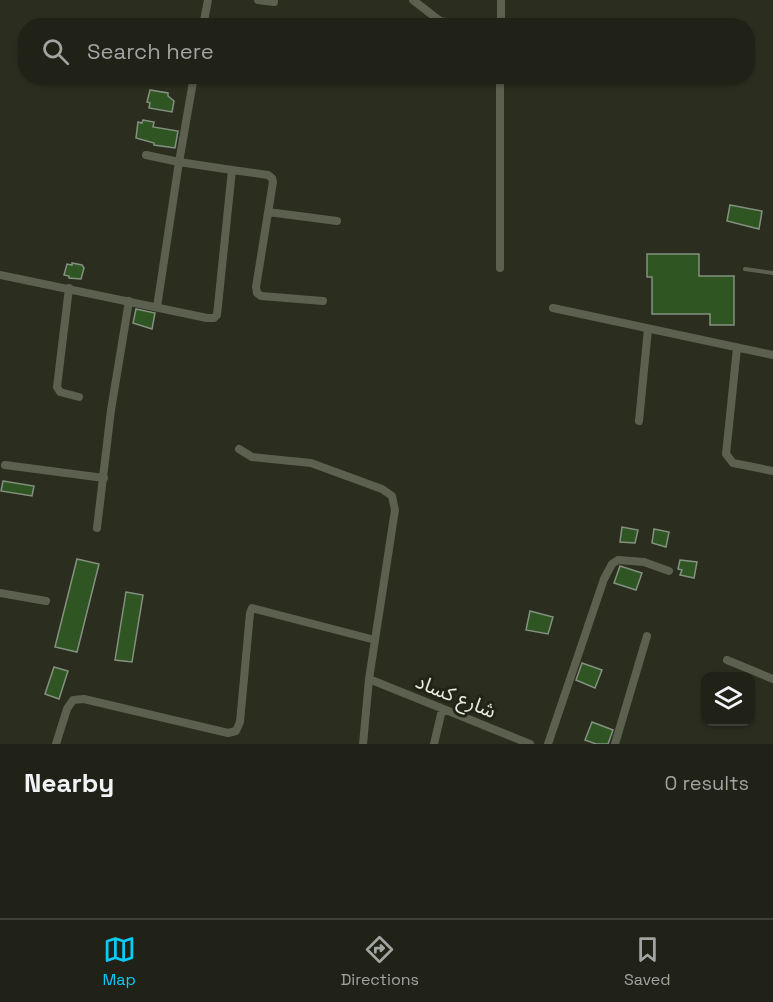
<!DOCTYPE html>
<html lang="en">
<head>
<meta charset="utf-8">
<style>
	body { margin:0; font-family:"Space Grotesk","Noto Sans Arabic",sans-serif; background:#2d2f24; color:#f1f3f6 }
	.controls { position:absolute; right:18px; bottom:18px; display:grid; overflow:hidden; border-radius:12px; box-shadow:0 2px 4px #0004 }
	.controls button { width:54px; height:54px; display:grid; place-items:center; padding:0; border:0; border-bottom:2px solid #3d3f36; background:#202217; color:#f1f3f6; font:30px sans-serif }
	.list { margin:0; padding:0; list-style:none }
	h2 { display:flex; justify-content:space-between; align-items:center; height:78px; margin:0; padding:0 24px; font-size:26px }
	h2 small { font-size:20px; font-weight:400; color:#a2a4a1 }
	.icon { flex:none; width:33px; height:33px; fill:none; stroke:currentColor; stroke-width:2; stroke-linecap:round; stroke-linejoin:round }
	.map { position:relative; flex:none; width:773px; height:744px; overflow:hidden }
	.search { position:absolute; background:#202217; box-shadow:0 2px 4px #0004; left:18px; right:18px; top:18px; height:66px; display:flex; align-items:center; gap:15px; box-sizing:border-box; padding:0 21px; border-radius:24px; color:#a2a4a1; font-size:22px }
	.sheet { height:174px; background:#202217 }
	nav { display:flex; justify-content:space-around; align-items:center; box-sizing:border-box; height:84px; border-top:2px solid #3d3f36; background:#202217; font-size:16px; color:#a2a4a1 }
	nav a { display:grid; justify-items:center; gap:3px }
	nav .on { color:#0ecafa }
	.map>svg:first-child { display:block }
	.building { fill:#2f5522; stroke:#849081; stroke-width:1.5 }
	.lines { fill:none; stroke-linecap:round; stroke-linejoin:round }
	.lane { stroke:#5c604f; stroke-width:4 }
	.street { stroke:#5c604f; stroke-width:8 }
	.labels { text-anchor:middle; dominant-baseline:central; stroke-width:6; stroke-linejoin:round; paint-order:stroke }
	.street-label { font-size:20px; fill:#e9ece2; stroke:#212416 }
</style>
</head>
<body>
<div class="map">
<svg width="773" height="744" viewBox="0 0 773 744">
	<rect width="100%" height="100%" fill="#2b2e1f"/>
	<path class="building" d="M150 90 168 93V96L174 101 172 112 149 108 150 103 147 102Z
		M143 120 154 122 153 127 178 131 175 148 154 145V143L136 138 138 122 142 123Z
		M730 205 762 211 759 229 727 221Z
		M647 254H699V276H734V325H710V314H652V277H647Z
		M72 263 82 265 84 268 81 279 69 278V276L64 275 67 264 72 265Z
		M136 309 155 313 152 329 133 323Z
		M3 481 34 486 32 496 1 491Z
		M622 527 638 530 635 543 620 542Z
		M654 529 669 532 666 547 652 543Z
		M77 559 99 564 77 652 55 647Z
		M680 560 697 562 694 578 680 575 682 570 678 569Z
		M620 566 642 573 636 590 614 583Z
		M126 592 143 595 132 662 115 660Z
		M530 611 553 617 548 634 526 630Z
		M582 663 602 670 595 688 576 680Z
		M54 667 68 671 59 699 45 694Z
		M592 722 613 730 608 744H596L585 740Z"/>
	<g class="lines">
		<path class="lane" d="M745 269 773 273"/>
		<path class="street" d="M258 0 274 2
			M413 0 440 21 471 26
			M203 26 208 0
			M501 26V0
			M146 155 179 162 194 76
			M268 212 337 221
			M500 268V76
			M0 275 207 318H214L217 315 232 170 268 175 272 178 273 182 256 287 257 293 261 296 323 301
			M69 288 57 387 60 392 79 397
			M157 307 179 162 232 170
			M553 308 773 355
			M737 348 726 454 733 463 773 471
			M639 421 648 329
			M239 449 252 457 311 463 382 489 392 496 395 510 369 679 363 744
			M5 465 104 478
			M97 528 111 410 129 301
			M0 593 46 601
			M727 660 773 679
			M369 679 530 744
			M56 744 67 709 73 700 84 699 228 733 236 731 240 722 250 613 252 608 375 640
			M434 744 442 710
			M548 744 604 579 612 564 618 560 644 562 669 571
			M615 744 647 636"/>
	</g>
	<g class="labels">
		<g class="street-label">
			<text transform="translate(456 696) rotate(22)">شارع كساد</text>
		</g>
	</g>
</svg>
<div class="controls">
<button><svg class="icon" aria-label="layers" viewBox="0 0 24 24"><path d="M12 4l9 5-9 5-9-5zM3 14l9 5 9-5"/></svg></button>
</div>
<div class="search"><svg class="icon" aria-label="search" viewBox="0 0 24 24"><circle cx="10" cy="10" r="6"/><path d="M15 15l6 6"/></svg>Search here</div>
</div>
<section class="sheet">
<h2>Nearby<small>0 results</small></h2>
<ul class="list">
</ul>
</section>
<nav>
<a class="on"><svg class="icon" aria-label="map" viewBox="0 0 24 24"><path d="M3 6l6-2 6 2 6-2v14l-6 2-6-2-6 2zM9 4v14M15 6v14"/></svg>Map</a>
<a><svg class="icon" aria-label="directions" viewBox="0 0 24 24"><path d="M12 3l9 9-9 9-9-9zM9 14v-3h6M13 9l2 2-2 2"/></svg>Directions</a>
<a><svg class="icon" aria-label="saved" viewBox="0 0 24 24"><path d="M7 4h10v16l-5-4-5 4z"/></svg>Saved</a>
</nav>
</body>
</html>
